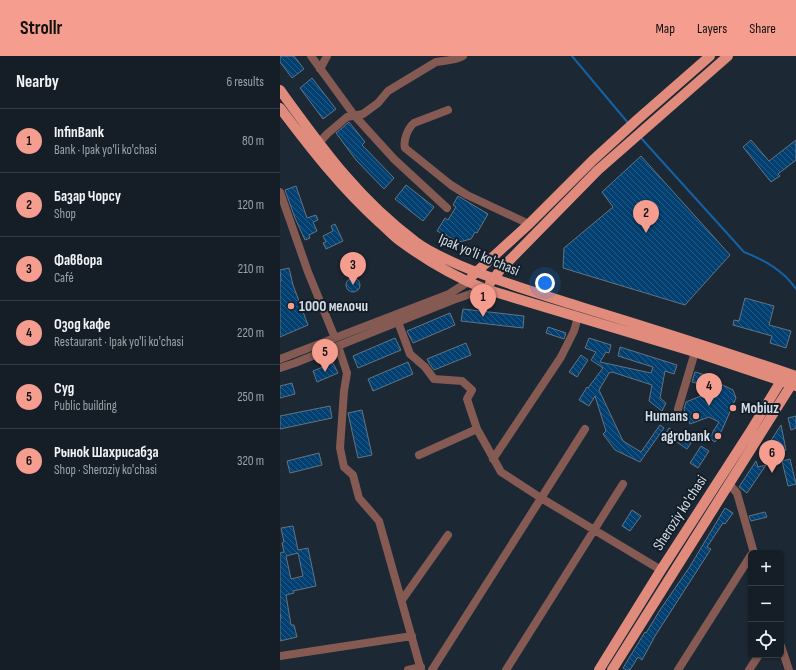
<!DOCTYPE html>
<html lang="en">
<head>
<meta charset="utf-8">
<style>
	body { margin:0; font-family:"Sofia Sans Condensed",sans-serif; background:#1e272f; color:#f1f3f6 }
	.controls { position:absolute; right:12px; bottom:12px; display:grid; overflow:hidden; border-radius:6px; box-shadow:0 1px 3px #0004 }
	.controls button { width:36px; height:36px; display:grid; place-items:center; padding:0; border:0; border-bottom:1px solid #343c44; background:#151e27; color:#f1f3f6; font:20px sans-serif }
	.you { position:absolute; left:265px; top:227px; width:14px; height:14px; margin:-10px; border:3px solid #fff; border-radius:50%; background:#1a73e8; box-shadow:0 0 0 6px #1a73e833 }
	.badge { display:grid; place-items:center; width:26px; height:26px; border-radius:50%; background:#f59d8e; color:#111; font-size:13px; font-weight:700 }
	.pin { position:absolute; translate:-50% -33px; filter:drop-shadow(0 1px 2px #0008) }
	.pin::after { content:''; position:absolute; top:21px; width:14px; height:12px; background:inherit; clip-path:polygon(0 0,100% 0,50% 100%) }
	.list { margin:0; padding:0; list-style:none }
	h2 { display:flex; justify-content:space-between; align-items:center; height:52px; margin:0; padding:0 16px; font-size:17px }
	h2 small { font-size:13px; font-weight:400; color:#9da2a7 }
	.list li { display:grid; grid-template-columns:26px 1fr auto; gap:12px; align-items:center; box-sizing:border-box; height:64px; padding:0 16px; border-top:1px solid #343c44 }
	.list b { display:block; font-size:15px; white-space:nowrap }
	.list p { margin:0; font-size:13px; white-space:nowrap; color:#9da2a7 }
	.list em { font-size:13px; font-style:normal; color:#9da2a7 }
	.icon { flex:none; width:22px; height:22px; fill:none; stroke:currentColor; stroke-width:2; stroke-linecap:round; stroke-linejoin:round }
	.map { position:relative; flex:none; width:516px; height:614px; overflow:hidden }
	header { display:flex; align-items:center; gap:24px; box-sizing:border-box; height:56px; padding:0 20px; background:#f59d8e; color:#111 }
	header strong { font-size:19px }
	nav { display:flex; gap:22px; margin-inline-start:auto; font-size:14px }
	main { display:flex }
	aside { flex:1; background:#151e27 }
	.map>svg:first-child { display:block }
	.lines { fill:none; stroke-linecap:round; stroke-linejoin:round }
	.stream { stroke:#1462a4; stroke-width:2 }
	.building { fill:url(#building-back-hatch); stroke:#657381; fill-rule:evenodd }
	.minor { stroke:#845a52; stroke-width:8 }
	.major { stroke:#e18b7d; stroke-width:10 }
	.poi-dot { fill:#f59d8e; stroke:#131e29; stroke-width:1.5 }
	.labels { text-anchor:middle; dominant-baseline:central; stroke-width:4; stroke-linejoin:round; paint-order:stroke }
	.street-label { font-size:15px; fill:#d5dde5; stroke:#131e29 }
	.poi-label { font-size:15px; font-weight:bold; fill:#d5dde5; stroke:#131e29; text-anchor:start }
</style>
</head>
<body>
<header>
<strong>Strollr</strong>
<nav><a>Map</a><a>Layers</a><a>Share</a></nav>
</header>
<main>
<aside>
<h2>Nearby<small>6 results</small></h2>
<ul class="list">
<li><span class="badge">1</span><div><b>InfinBank</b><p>Bank · Ipak yo'li ko'chasi</p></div><em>80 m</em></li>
<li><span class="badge">2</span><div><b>Базар Чорсу</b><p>Shop</p></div><em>120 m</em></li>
<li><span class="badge">3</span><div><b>Фаввора</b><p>Café</p></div><em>210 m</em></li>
<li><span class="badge">4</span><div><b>Озод кафе</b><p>Restaurant · Ipak yo'li ko'chasi</p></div><em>220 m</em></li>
<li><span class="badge">5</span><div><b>Суд</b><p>Public building</p></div><em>250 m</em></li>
<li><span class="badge">6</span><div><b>Рынок Шахрисабза</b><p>Shop · Sheroziy ko'chasi</p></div><em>320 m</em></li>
</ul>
</aside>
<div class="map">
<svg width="516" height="614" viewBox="0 0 516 614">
	<defs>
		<pattern id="building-back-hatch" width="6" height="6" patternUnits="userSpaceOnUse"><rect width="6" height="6" fill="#024071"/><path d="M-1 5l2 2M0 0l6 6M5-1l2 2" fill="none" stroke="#265b85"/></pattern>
	</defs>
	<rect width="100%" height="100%" fill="#1c2834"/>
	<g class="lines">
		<path class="stream" d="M292 0 349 68
			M361 82 464 196C484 204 503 214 516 233"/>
	</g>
	<path class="building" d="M0 0H14L24 13 12 22 0 6Z
		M32 22 56 53 43 63 20 32Z
		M69 66 85 86 82 89 114 122 104 133 76 104 56 77Z
		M471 84 489 105 516 84V104L498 118 500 120 491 126 463 91Z
		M361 100 450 199 405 249 283 212 284 192 333 151 322 136Z
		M126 129 154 151 143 165 115 143Z
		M16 130 27 162 36 159 38 164 33 166 37 175 29 179 30 182 25 184 15 162 5 134Z
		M178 140 208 158 197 177 195 176 191 183 179 186 157 175 165 162 168 164 176 151 173 149Z
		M55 168 63 185 46 193 43 187 46 186 43 180 53 175 51 170Z
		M9 212 13 229 28 269 0 281V225H1L0 214Z
		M66 229a7 7 0 1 1 14 0a7 7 0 1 1-14 0Z
		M465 242 494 250 489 269 511 275 506 292 490 287 492 280 453 269 454 264 459 265Z
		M183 253 244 260 243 272 181 265Z
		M170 257 175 269 133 287 127 275Z
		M268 271 286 277 284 283 266 277Z
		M115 282 121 294 78 312 73 300Z
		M309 282 331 289 329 297 326 296 320 306 371 317 373 311 338 300 340 291 397 309 394 318 385 315 380 342 386 347 382 355 369 345 372 329 332 316 329 317 319 334 343 385 361 396 380 369 384 372 360 406 335 394 323 378 326 375 315 340 309 350 299 344 307 331 308 332 323 312 311 304 316 296 305 292Z
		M186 287 191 299 154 314 149 307 147 303Z
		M301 299 308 304 297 321 289 316Z
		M128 306 133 318 93 335 88 323Z
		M53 307 58 317 37 326 33 315Z
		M415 316 429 320 428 322 453 334 456 342 442 374 435 386 429 382 439 366 429 361 410 368 404 353 406 346 423 339 427 330 412 326Z
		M12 327 15 338 0 342V330Z
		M50 350 52 362 0 373V360Z
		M82 354 92 399 78 402 68 357Z
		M516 360V372L511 374 508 362Z
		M501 369 506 394 486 403 484 395Z
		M389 372 411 387 407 393 385 378Z
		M421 390 429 395 418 412 410 407Z
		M39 397 42 409 10 417 7 405Z
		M510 403 516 428 508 430 502 405Z
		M476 405 478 411 486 409 467 437 459 431Z
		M445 452 453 457 445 468 443 467 427 491 431 493 375 580 362 604 358 601 350 614H346L343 612 365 576 366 577 380 554 409 512Z
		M352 454 361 460 350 475 342 470Z
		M485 456 487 461 471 465 469 460Z
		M13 470 18 494 28 492 36 530 13 535 14 537 6 539 11 569H14L17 581 0 585V563H1L0 557V497L4 496 2 487 4 486 1 472ZM18 497 23 520 11 523 6 500Z"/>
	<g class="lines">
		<path class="minor" d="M31 0 74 59 114 103 167 152
			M40 13 47 0
			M168 54 134 67C128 72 123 84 125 92L171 129 187 139 249 168
			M39 87 47 78 67 61 83 58 98 47 108 35 156 6C166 4 174 5 183 0
			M0 136 28 216 55 282
			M118 266 130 298 145 311 154 323 182 325 192 334 187 343 197 373 221 416 261 442 381 514
			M58 290 67 317 64 335 60 392 64 411 73 419 79 442 99 465 141 614
			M0 303 169 238 188 226
			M0 312 15 307 173 244 205 233
			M398 353 415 296
			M139 399 197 373
			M213 403 281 301 294 275 298 261
			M449 428 457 437 474 497
			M122 544 168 479
			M501 590 509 614
			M0 600 132 580
			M128 614 141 611
			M152 614 305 373
			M226 614 343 428
			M398 614 471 499
			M469 614 479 599"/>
		<path class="major" d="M0 34C42 92 78 143 136 186 149 196 164 202 179 209 219 226 260 238 301 251 373 273 445 296 516 320
			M0 52C31 93 62 133 100 167 107 173 113 180 120 185 146 204 175 221 205 233L418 297 516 330
			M192 220 249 168 313 104 358 63 430 0
			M210 227 221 213 318 114 448 0
			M319 614 381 514 470 376 504 320
			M332 614 515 323"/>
	</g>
	<g class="poi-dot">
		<circle cx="11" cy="250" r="4"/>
		<circle cx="453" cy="352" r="4"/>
		<circle cx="416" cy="360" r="4"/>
		<circle cx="438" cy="380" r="4"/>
	</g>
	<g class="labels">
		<g class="street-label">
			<text transform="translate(199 199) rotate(23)">Ipak yo'li ko'chasi</text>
			<text transform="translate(400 457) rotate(-57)">Sheroziy ko'chasi</text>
		</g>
		<g class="poi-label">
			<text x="19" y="250">1000 мелочи</text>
			<text x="461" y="352">Mobiuz</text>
			<text x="408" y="360" text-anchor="end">Humans</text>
			<text x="430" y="380" text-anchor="end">agrobank</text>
		</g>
	</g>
</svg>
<div class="controls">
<button>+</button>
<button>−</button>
<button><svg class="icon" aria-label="locate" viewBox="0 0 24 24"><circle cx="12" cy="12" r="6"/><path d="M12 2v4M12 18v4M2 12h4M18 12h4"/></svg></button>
</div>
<div class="you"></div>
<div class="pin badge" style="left:203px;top:261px">1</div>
<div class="pin badge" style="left:366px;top:177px">2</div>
<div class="pin badge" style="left:73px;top:229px">3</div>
<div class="pin badge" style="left:429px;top:350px">4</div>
<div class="pin badge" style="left:45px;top:316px">5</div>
<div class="pin badge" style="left:492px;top:417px">6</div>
</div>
</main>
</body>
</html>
